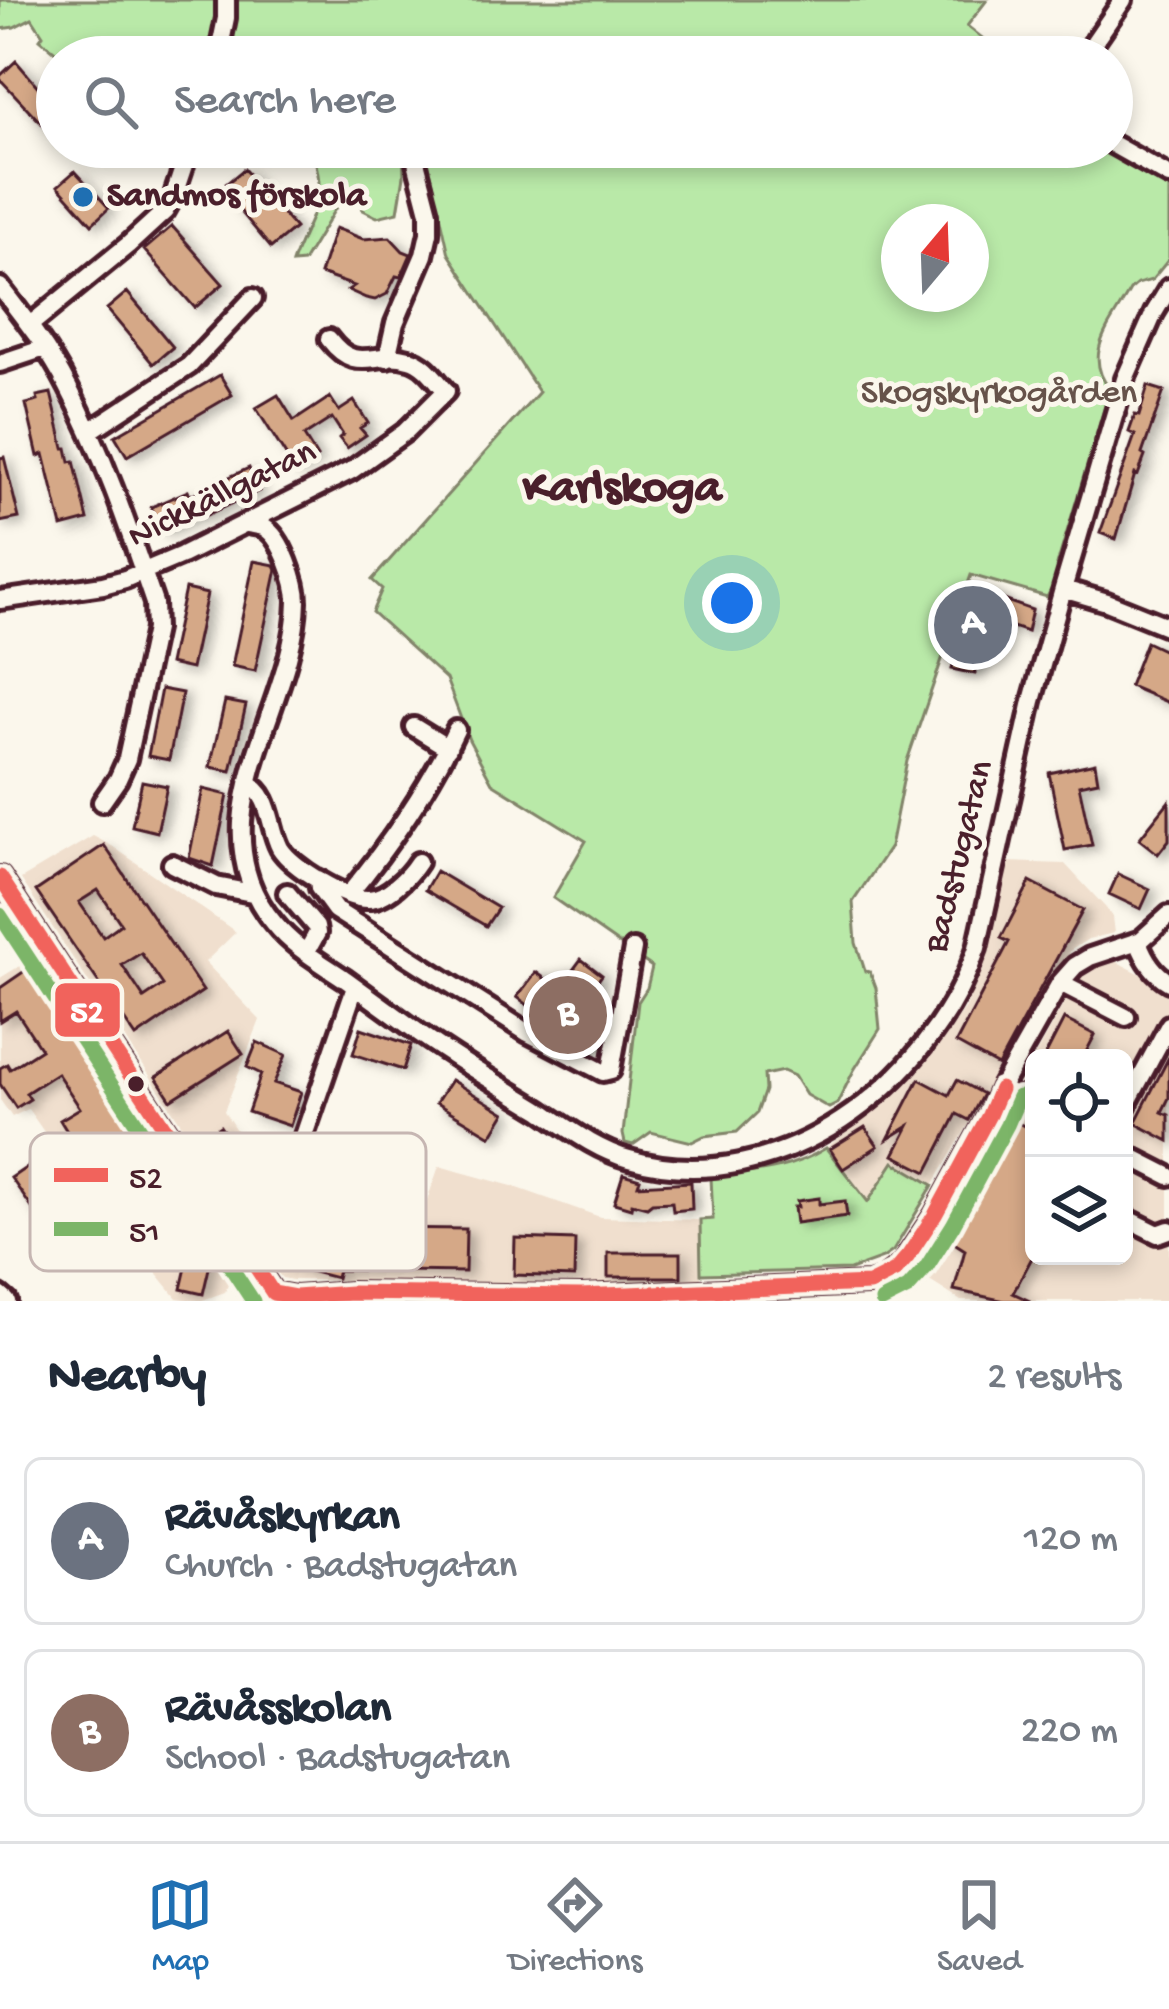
<!DOCTYPE html>
<html lang="en">
<head>
<meta charset="utf-8">
<style>
	body { margin:0; font-family:"Gochi Hand",sans-serif; background:#f6f6f7; color:#1f2937 }
	.controls { position:absolute; right:36px; bottom:36px; display:grid; overflow:hidden; border-radius:18px; box-shadow:0 6px 18px #0003 }
	.controls button { width:108px; height:108px; display:grid; place-items:center; padding:0; border:0; border-bottom:3px solid #e0e1e3; background:#fff; color:#1f2937; font:60px sans-serif }
	.compass { position:absolute; left:881px; top:204px; width:108px; height:108px; border-radius:50%; background:#fff; box-shadow:0 6px 18px #0003; rotate:19deg }
	.you { position:absolute; left:732px; top:603px; width:42px; height:42px; margin:-30px; border:9px solid #fff; border-radius:50%; background:#1a73e8; box-shadow:0 0 0 18px #1a73e833 }
	.badge { display:grid; place-items:center; width:78px; height:78px; border-radius:50%; background:#1f6fb2; color:#fff; font-size:39px; font-weight:700 }
	.pin { position:absolute; translate:-50% -50%; border:6px solid #fff; box-shadow:0 3px 12px #0006 }
	.list { margin:0; padding:0; list-style:none }
	h2 { display:flex; justify-content:space-between; align-items:center; height:156px; margin:0; padding:0 48px; font-size:51px }
	h2 small { font-size:39px; font-weight:400; color:#747a83 }
	.list li { display:grid; grid-template-columns:78px 1fr auto; gap:36px; align-items:center; box-sizing:border-box; height:168px; margin:0 24px 24px; padding:0 24px; border:3px solid #e0e1e3; border-radius:18px }
	.list b { display:block; font-size:45px; white-space:nowrap }
	.list p { margin:0; font-size:39px; white-space:nowrap; color:#747a83 }
	.list em { font-size:39px; font-style:normal; color:#747a83 }
	.icon { flex:none; width:66px; height:66px; fill:none; stroke:currentColor; stroke-width:2; stroke-linecap:round; stroke-linejoin:round }
	.map { position:relative; flex:none; width:1169px; height:1301px; overflow:hidden }
	.search { position:absolute; background:#fff; box-shadow:0 6px 18px #0003; left:36px; right:36px; top:36px; height:132px; display:flex; align-items:center; gap:30px; box-sizing:border-box; padding:0 42px; border-radius:66px; color:#747a83; font-size:45px }
	.sheet { height:540px; background:#fff }
	nav { display:flex; justify-content:space-around; align-items:center; box-sizing:border-box; height:168px; border-top:3px solid #e0e1e3; background:#fff; font-size:33px; color:#747a83 }
	nav a { display:grid; justify-items:center; gap:6px }
	nav .on { color:#1f6fb2 }
	.map>svg:first-child { display:block }
	.built { fill:#f0dfce }
	.green { fill:#b9e9a8; stroke:#82846a; stroke-width:3; fill-rule:evenodd }
	.building { fill:#d5a887; stroke:#4a1f2b; stroke-width:3; fill-rule:evenodd; filter:url(#shadow) }
	.lines { fill:none; stroke-linecap:round; stroke-linejoin:round }
	.minor-casing { stroke:#4a1f2b; stroke-width:26 }
	.minor { stroke:#fbf7ec; stroke-width:16 }
	.bus-1-casing { stroke:#fbf7ec; stroke-width:24 }
	.bus-2-casing { stroke:#fbf7ec; stroke-width:24 }
	.bus-1 { stroke:#f1635c; stroke-width:15 }
	.bus-2 { stroke:#7bb567; stroke-width:15 }
	.poi-dot { fill:#1f6fb2; stroke:#fbf7ec; stroke-width:4.5 }
	.bus-dot { fill:#4a1f2b; stroke:#fbf7ec; stroke-width:4.5 }
	.labels { text-anchor:middle; dominant-baseline:central; stroke-width:10; stroke-linejoin:round; paint-order:stroke }
	.poi-label { font-size:36px; font-weight:bold; fill:#4a1f2b; stroke:#fbf7ec; text-anchor:start }
	.park-label { font-size:36px; fill:#66524a; stroke:#fbf7ec }
	.street-label { font-size:36px; fill:#4a1f2b; stroke:#fbf7ec }
	.district-label { font-size:48px; font-weight:bold; fill:#4a1f2b; stroke:#fbf7ec }
	.key { fill:#fbf7ec; stroke:#c6b6b2; stroke-width:3 }
	.key-label { font-size:33px; fill:#4a1f2b }
	.line-badge { stroke:#fbf7ec; stroke-width:4.5 }
	.badge-label { font-size:33px; text-anchor:middle; font-weight:bold; fill:#fff }
</style>
</head>
<body>
<div class="map">
<svg width="1169" height="1301" viewBox="0 0 1169 1301">
	<defs>
		<filter id="shadow"><feDropShadow dx="7" dy="4" stdDeviation="6" flood-color="#0004"/></filter>
	</defs>
	<rect width="100%" height="100%" fill="#fbf7ec"/>
	<filter id="ink" filterUnits="userSpaceOnUse"><feTurbulence type="fractalNoise" baseFrequency=".00833" numOctaves="2"/><feDisplacementMap in="SourceGraphic" scale="24" xChannelSelector="R" yChannelSelector="G"/><feConvolveMatrix kernelMatrix="1 2 1 2 8 2 1 2 1" color-interpolation-filters="sRGB"/></filter>
	<g filter="url(#ink)">
		<path class="built" d="M93 836 112 846 236 932 205 962 260 1020 224 1111 273 1189 241 1215 21 879Z
			M1006 862 1065 864 1106 908 1112 917 1114 933 1088 939 1071 950 933 1185 894 1162 868 1203 826 1148 870 1114 904 1082 936 1048 966 1008 985 952Z
			M38 955 205 1210 143 1251 104 1189 89 1196 28 1109 12 1117 0 1100V978Z
			M1100 958 1115 961 1169 988V1162L1124 1139V1058H1034V1094L1018 1086 1082 971Z
			M1007 1106 1034 1119V1256H1124V1164L1169 1187V1301H961L928 1280 923 1260Z
			M439 1166 512 1186 600 1217 700 1220 701 1281 608 1283 293 1280 282 1278 269 1263 277 1224 283 1210 356 1230 374 1221 421 1218Z
			M203 1230 232 1275 225 1292 200 1301 177 1298 155 1271 178 1247Z"/>
		<path class="green" d="M0 0H987L967 26 1006 57H61L40 39 43 35 32 18 14 27 0 29Z
			M284 147H403L404 176 398 212 377 217 363 210 357 191 341 199 303 262 292 263C300 237 319 211 319 184 319 174 315 162 314 152L292 160Z
			M425 147H1098L1169 186V259L1152 280 1137 284 1130 290C1112 323 1081 354 1110 389L1057 565 1062 569 1047 597 971 575 907 761 890 847 853 902 856 943 865 971 870 972 876 988 880 1029 854 1070 837 1104 829 1108 806 1095 794 1076 783 1071 764 1075 765 1090 757 1113 737 1132 704 1136 692 1142 651 1132 633 1145 625 1143 623 1134 638 1002 647 988 652 967 553 898 586 841 492 783 469 740 446 679 372 612 382 589 372 580 539 392 449 254ZM899 222H971V294H899Z
			M826 1148 868 1202 894 1162 933 1185 893 1251 883 1258 850 1270 701 1274 700 1220 713 1219 711 1177C754 1172 789 1171 826 1148Z"/>
		<path class="building" d="M16 61 57 109V140L0 79V76Z
			M244 169 295 228 271 248 221 188Z
			M75 171 109 208 92 224 58 186Z
			M172 226 223 284 195 308 144 250Z
			M335 228 363 239 390 237 403 251 411 254 401 277 396 276 387 294 375 300 366 298 348 290 354 286 320 274Z
			M127 292 173 347 153 364 107 309Z
			M220 375 232 395 127 456 115 436Z
			M1148 386 1164 391 1142 454 1145 456 1138 475 1135 474 1116 539 1100 533 1135 435 1129 432 1135 415 1139 416Z
			M51 393 64 448H67L70 462 74 461 88 520 62 527 44 454 38 456 26 404 38 401 37 396Z
			M278 395 294 421 330 397 339 411 354 401 368 423 360 428 366 435 347 448 339 438 343 435 332 418 304 436 317 457 295 470 256 408Z
			M4 457 19 518 0 522V458Z
			M249 468 259 491 200 518 199 515 162 532 151 507 188 491 190 495Z
			M254 561 275 565 277 569 255 671 232 666Z
			M970 588 1032 610 1027 632 987 618 975 674 952 669Z
			M185 589 207 594 191 669 169 664Z
			M1146 642 1169 653V703L1129 686Z
			M161 689 182 693 169 760 148 756Z
			M225 701 246 705 231 771 210 767Z
			M1095 763 1098 781 1079 785 1092 845 1065 850 1049 773Z
			M142 781 167 786 157 832 132 826Z
			M203 789 228 795 213 866 189 858Z
			M1169 801V840L1158 854 1139 839Z
			M104 845 203 991 136 1037 36 891ZM98 890 121 924 103 937 79 902ZM141 953 163 985 144 998 122 965Z
			M436 871 498 908 486 926 425 890Z
			M1118 874 1150 889 1141 909 1109 894Z
			M1030 882 1083 910 998 1066 956 1043 1009 942 1001 938Z
			M581 959 602 975 580 1005 606 1024 605 1031 590 1051 517 997 536 972 559 989Z
			M32 966 137 1126 105 1147 96 1133 76 1146 60 1120 80 1108 57 1073 26 1093 30 1099 16 1108 0 1084V1068L7 1064 10 1069 41 1049 16 1011 0 1021V988Z
			M1064 1019 1095 1035 1083 1058H1044Z
			M361 1028 411 1045 403 1070 353 1054Z
			M228 1031 243 1054 171 1100 156 1077Z
			M257 1042 286 1055 274 1083 301 1092 290 1126 248 1112 261 1074 247 1067Z
			M1169 1057V1098L1162 1112 1169 1115V1141L1135 1123Z
			M919 1079 949 1095 957 1080 983 1094 969 1120 957 1114 927 1172 894 1155 909 1126 888 1139Z
			M451 1080 505 1113 491 1136 436 1103Z
			M1010 1119 1034 1131V1254L1013 1293 1030 1301H1005L954 1290 965 1250 948 1239Z
			M220 1126 266 1192 241 1209 196 1143Z
			M865 1127 878 1146 843 1169 830 1149Z
			M30 1165 81 1238 62 1251 11 1178Z
			M623 1174 640 1179 638 1185 691 1182 692 1209 673 1211 672 1202 652 1203 647 1207 632 1203 631 1208 614 1203Z
			M819 1198V1204L845 1201 847 1216 796 1223 794 1207H798L797 1201Z
			M379 1228 466 1229 465 1272 338 1270 336 1278 275 1262 283 1229 338 1243H419L378 1230Z
			M515 1238 575 1240 574 1277 514 1275Z
			M191 1246 213 1251 203 1294 181 1289Z
			M608 1253H681V1277H608Z"/>
		<g class="lines">
			<g class="minor-casing">
				<path id="minor" d="M218 57 226 18V0
					M1084 57 1123 0
					M1112 144 1169 176
					M0 287C25 319 50 351 68 387 104 455 129 530 154 603L155 629 127 759 118 779 102 802
					M30 325 128 245 165 211 174 195 190 147
					M387 358 395 323 424 255 429 233V212L414 154
					M0 363 45 348
					M90 431 189 366 253 298
					M248 524C252 525 261 526 265 528 282 538 297 583 297 601 296 673 247 748 242 822 240 860 249 894 274 923 293 947 320 962 345 979 367 995 389 1011 411 1027 453 1058 498 1084 542 1111 569 1129 597 1150 629 1159 777 1202 931 1084 977 948L1032 701 1063 589 1125 379 1154 313 1169 288
					M1063 589 1107 602 1169 627
					M0 600 103 585 125 579 182 555 352 470 405 432 446 391C436 380 425 363 409 359 375 349 357 376 329 339
					M414 727 448 748
					M248 784C271 794 269 827 280 848 292 867 344 899 367 899 386 900 409 876 418 862
					M172 864 216 886 252 893
					M0 877 273 1293 295 1297 351 1293 581 1296 869 1284 883 1279 902 1265 935 1215 989 1115 1000 1089 1060 983 1075 966 1090 957 1141 940 1169 915
					M318 879 319 888 335 910 528 1033 603 1072 611 1070 633 949
					M287 893 316 927 317 933 306 953
					M349 894C389 846 430 786 456 730
					M1138 941C1144 958 1153 973 1169 982
					M1060 983 1126 1017
					M1000 1089 1034 1106
					M1124 1109 1169 1025
					M1124 1153 1169 1176
					M98 1187 172 1136
					M1124 1217 1158 1234 1169 1230
					M232 1232 276 1201 285 1191 355 987
					M0 1295 7 1301"/>
			</g>
			<use href="#minor" class="minor"/>
			<g class="bus-1-casing">
				<path id="bus-1" d="M0 877 273 1293
					M273 1293 295 1297 351 1293 581 1296 869 1284 895 1271 908 1256 935 1215 989 1115 1000 1089"/>
			</g>
			<g class="bus-2-casing">
				<path id="bus-2" d="M0 915 253 1301
					M882 1301 908 1288 926 1268 953 1225 1007 1125 1019 1097"/>
			</g>
			<use href="#bus-1" class="bus-1"/>
			<use href="#bus-2" class="bus-2"/>
		</g>
	</g>
	<circle class="poi-dot" cx="83" cy="197" r="12"/>
	<circle class="bus-dot" cx="136" cy="1084" r="10"/>
	<g class="labels">
		<g class="poi-label">
			<text x="107" y="197">Sandmos förskola</text>
		</g>
		<g class="park-label">
			<text x="999" y="394">Skogskyrkogården</text>
		</g>
		<g class="street-label">
			<text transform="translate(223 496) rotate(-26)">Nickkällgatan</text>
			<text transform="translate(961 857) rotate(-76)">Badstugatan</text>
		</g>
		<g class="district-label">
			<text x="622" y="490">Karlskoga</text>
		</g>
	</g>
	<rect x="30" y="1133" width="396" height="138" rx="18" class="key"/>
	<rect x="54" y="1168" width="54" height="14" fill="#f1635c"/>
	<rect x="54" y="1222" width="54" height="14" fill="#7bb567"/>
	<g class="key-label">
		<text x="129" y="1187">52</text>
		<text x="129" y="1241">51</text>
	</g>
	<rect class="line-badge" x="53" y="981" width="69" height="58" rx="12" fill="#f1635c"/>
	<g class="badge-label">
		<text x="87" y="1021">52</text>
	</g>
</svg>
<div class="controls">
<button><svg class="icon" aria-label="locate" viewBox="0 0 24 24"><circle cx="12" cy="12" r="6"/><path d="M12 2v4M12 18v4M2 12h4M18 12h4"/></svg></button>
<button><svg class="icon" aria-label="layers" viewBox="0 0 24 24"><path d="M12 4l9 5-9 5-9-5zM3 14l9 5 9-5"/></svg></button>
</div>
<svg class="compass" viewBox="-18 -18 36 36"><path d="M0-13l5 13h-10z" fill="#e53935"/><path d="M0 13l5-13h-10z" fill="#747a83"/></svg>
<div class="you"></div>
<div class="pin badge" style="left:973px;top:625px;background:#6b7280">A</div>
<div class="pin badge" style="left:568px;top:1015px;background:#8d6e63">B</div>
<div class="search"><svg class="icon" aria-label="search" viewBox="0 0 24 24"><circle cx="10" cy="10" r="6"/><path d="M15 15l6 6"/></svg>Search here</div>
</div>
<section class="sheet">
<h2>Nearby<small>2 results</small></h2>
<ul class="list">
<li><span class="badge" style="background:#6b7280">A</span><div><b>Rävåskyrkan</b><p>Church · Badstugatan</p></div><em>120 m</em></li>
<li><span class="badge" style="background:#8d6e63">B</span><div><b>Rävåsskolan</b><p>School · Badstugatan</p></div><em>220 m</em></li>
</ul>
</section>
<nav>
<a class="on"><svg class="icon" aria-label="map" viewBox="0 0 24 24"><path d="M3 6l6-2 6 2 6-2v14l-6 2-6-2-6 2zM9 4v14M15 6v14"/></svg>Map</a>
<a><svg class="icon" aria-label="directions" viewBox="0 0 24 24"><path d="M12 3l9 9-9 9-9-9zM9 14v-3h6M13 9l2 2-2 2"/></svg>Directions</a>
<a><svg class="icon" aria-label="saved" viewBox="0 0 24 24"><path d="M7 4h10v16l-5-4-5 4z"/></svg>Saved</a>
</nav>
</body>
</html>
